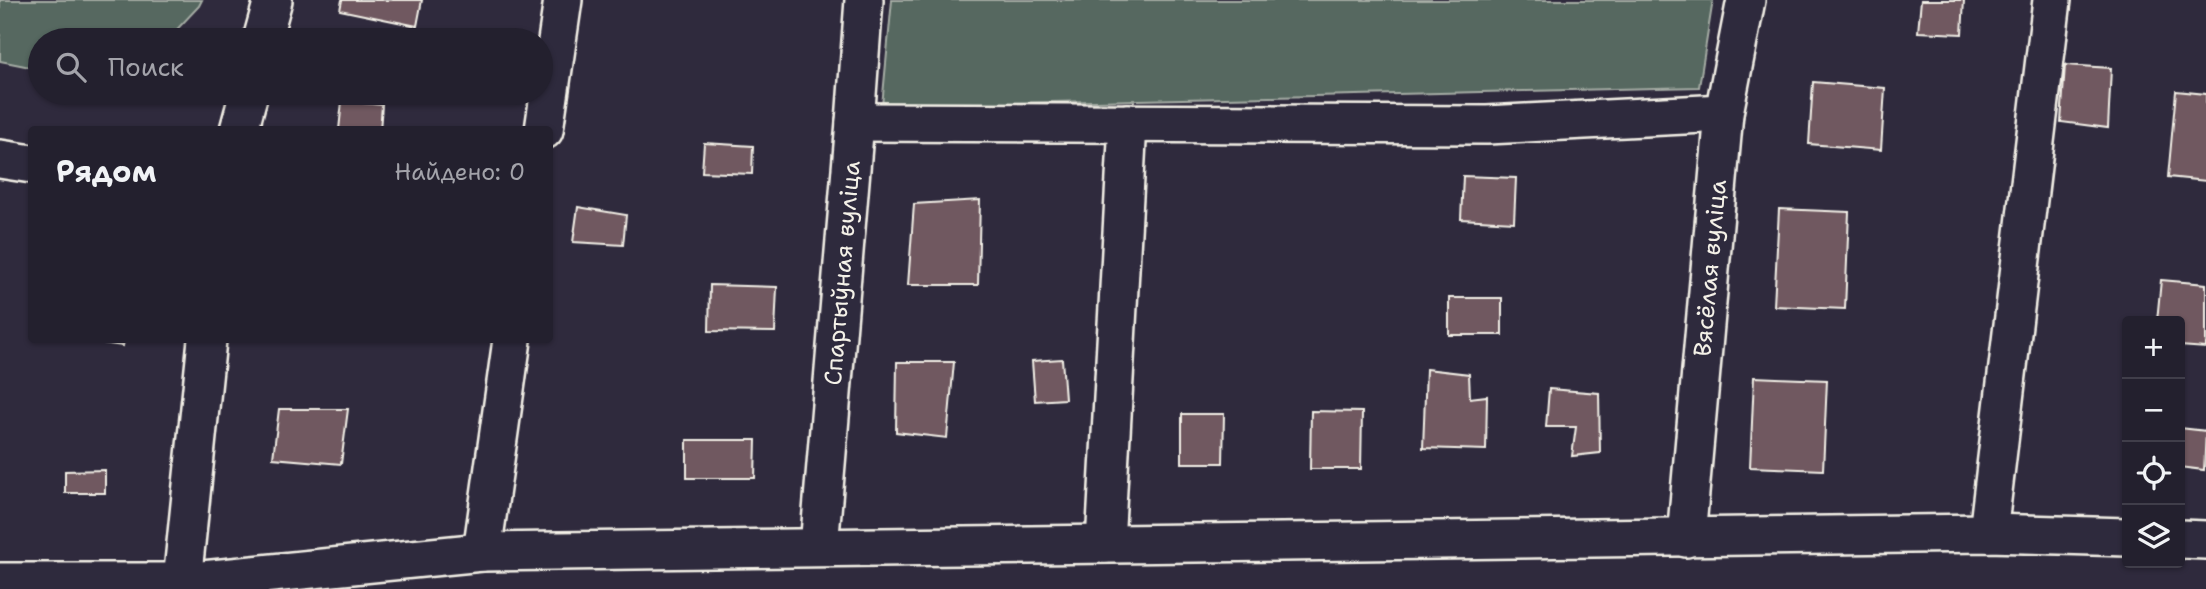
<!DOCTYPE html>
<html lang="ru">
<head>
<meta charset="utf-8">
<style>
	body { margin:0; font-family:"Shantell Sans",sans-serif; background:#2f2d3a; color:#f1f3f6 }
	.controls { position:absolute; right:21px; bottom:21px; display:grid; overflow:hidden; border-radius:7px; box-shadow:0 2px 5px #0004 }
	.controls button { width:63px; height:63px; display:grid; place-items:center; padding:0; border:0; border-bottom:2px solid #403e4a; background:#23202e; color:#f1f3f6; font:35px sans-serif }
	.list { margin:0; padding:0; list-style:none }
	h2 { display:flex; justify-content:space-between; align-items:center; height:91px; margin:0; padding:0 28px; font-size:30px }
	h2 small { font-size:23px; font-weight:400; color:#a3a3aa }
	.icon { flex:none; width:38px; height:38px; fill:none; stroke:currentColor; stroke-width:2; stroke-linecap:round; stroke-linejoin:round }
	.map { position:relative; flex:none; width:2206px; height:589px; overflow:hidden }
	.search { position:absolute; background:#23202e; box-shadow:0 2px 5px #0004; left:28px; top:28px; width:525px; height:77px; display:flex; align-items:center; gap:18px; box-sizing:border-box; padding:0 24px; border-radius:38px; color:#a3a3aa; font-size:26px }
	.panel { position:absolute; background:#23202e; box-shadow:0 2px 5px #0004; left:28px; top:126px; width:525px; height:217px; border-radius:7px }
	.map>svg:first-child { display:block }
	.green { fill:#566861; stroke:#a5aca4; stroke-width:2 }
	.building { fill:#6f5860; stroke:#f4f1e8; stroke-width:2 }
	.lines { fill:none; stroke-linecap:round; stroke-linejoin:round }
	.minor-casing { stroke:#f4f1e8; stroke-width:42 }
	.minor { stroke:#2f2a3d; stroke-width:37 }
	.labels { text-anchor:middle; dominant-baseline:central; stroke-width:5; stroke-linejoin:round; paint-order:stroke }
	.street-label { font-size:24px; fill:#f4f1e8; stroke:#2f2a3d }
</style>
</head>
<body>
<div class="map">
<svg width="2206" height="589" viewBox="0 0 2206 589">
	<rect width="100%" height="100%" fill="#2f2a3d"/>
	<filter id="ink" filterUnits="userSpaceOnUse"><feTurbulence type="fractalNoise" baseFrequency=".0143" numOctaves="2"/><feDisplacementMap in="SourceGraphic" scale="14" xChannelSelector="R" yChannelSelector="G"/><feConvolveMatrix kernelMatrix="1 2 1 2 8 2 1 2 1" color-interpolation-filters="sRGB"/></filter>
	<g filter="url(#ink)">
		<path class="green" d="M0 0H202L199 6 167 40H40V69L0 61Z
			M892 0H1713L1699 87 882 106Z"/>
		<path class="building" d="M342 0H422L417 26 340 10Z
			M1921 0H1964L1962 34 1918 32Z
			M2065 65 2111 68 2108 128 2061 122Z
			M1813 82 1885 88 1881 150 1809 144Z
			M2176 91 2206 94V181L2168 177Z
			M342 101 382 105 380 130H339Z
			M704 143 753 146 752 174 702 172Z
			M1463 176 1516 178 1514 222 1461 219Z
			M980 200 978 285H908L914 204Z
			M578 207 626 215 623 245 573 242Z
			M1779 209 1849 212 1845 309 1774 306Z
			M2161 280 2206 284V348L2180 346V321H2157Z
			M710 285 777 287 775 332 709 331Z
			M1449 298H1502V335H1449Z
			M83 340H124L123 346Z
			M1062 359 1065 399 1035 401 1032 361Z
			M897 362H954L947 438 896 432Z
			M1426 369 1469 374 1470 398 1487 396 1486 450 1423 448Z
			M1754 377 1827 380 1823 470 1750 467Z
			M1549 389 1599 393 1600 453 1572 456 1576 427H1546Z
			M279 409H348L341 464 273 458Z
			M1311 411 1362 412 1361 469H1310Z
			M1182 414H1224L1223 463H1182Z
			M2180 428 2206 431 2204 470 2180 467Z
			M687 440H756L755 478H687Z
			M105 470V493H65V471Z"/>
		<g class="lines">
			<g class="minor-casing">
				<g id="minor">
					<path d="M262 40 273 0"/>
					<path d="M855 122 1487 125 1724 113"/>
					<path d="M239 130 249 93"/>
					<path d="M544 130 563 0"/>
					<path d="M0 159 32 164"/>
					<path d="M1988 533 2052 0"/>
					<path id="s1" d="M1686 538 1724 113 1746 0"/>
					<path d="M2180 539 2206 540"/>
					<path d="M1105 544 1128 123"/>
					<path id="s2" d="M819 547 855 122 864 0"/>
					<path d="M482 552 512 340"/>
					<path d="M0 582H182L482 552 1988 533 2127 537"/>
					<path d="M182 582 207 340"/>
				</g>
			</g>
			<use href="#minor" class="minor"/>
		</g>
	</g>
	<g class="labels">
		<g class="street-label">
			<text stroke="none"><textPath href="#s1" startOffset="271">Вясёлая вуліца</textPath></text>
			<text stroke="none"><textPath href="#s2" startOffset="275">Спартыўная вуліца</textPath></text>
		</g>
	</g>
</svg>
<div class="controls">
<button>+</button>
<button>−</button>
<button><svg class="icon" aria-label="locate" viewBox="0 0 24 24"><circle cx="12" cy="12" r="6"/><path d="M12 2v4M12 18v4M2 12h4M18 12h4"/></svg></button>
<button><svg class="icon" aria-label="layers" viewBox="0 0 24 24"><path d="M12 4l9 5-9 5-9-5zM3 14l9 5 9-5"/></svg></button>
</div>
<div class="search"><svg class="icon" aria-label="search" viewBox="0 0 24 24"><circle cx="10" cy="10" r="6"/><path d="M15 15l6 6"/></svg>Поиск</div>
<section class="panel">
<h2>Рядом<small>Найдено: 0</small></h2>
<ul class="list">
</ul>
</section>
</div>
</body>
</html>
